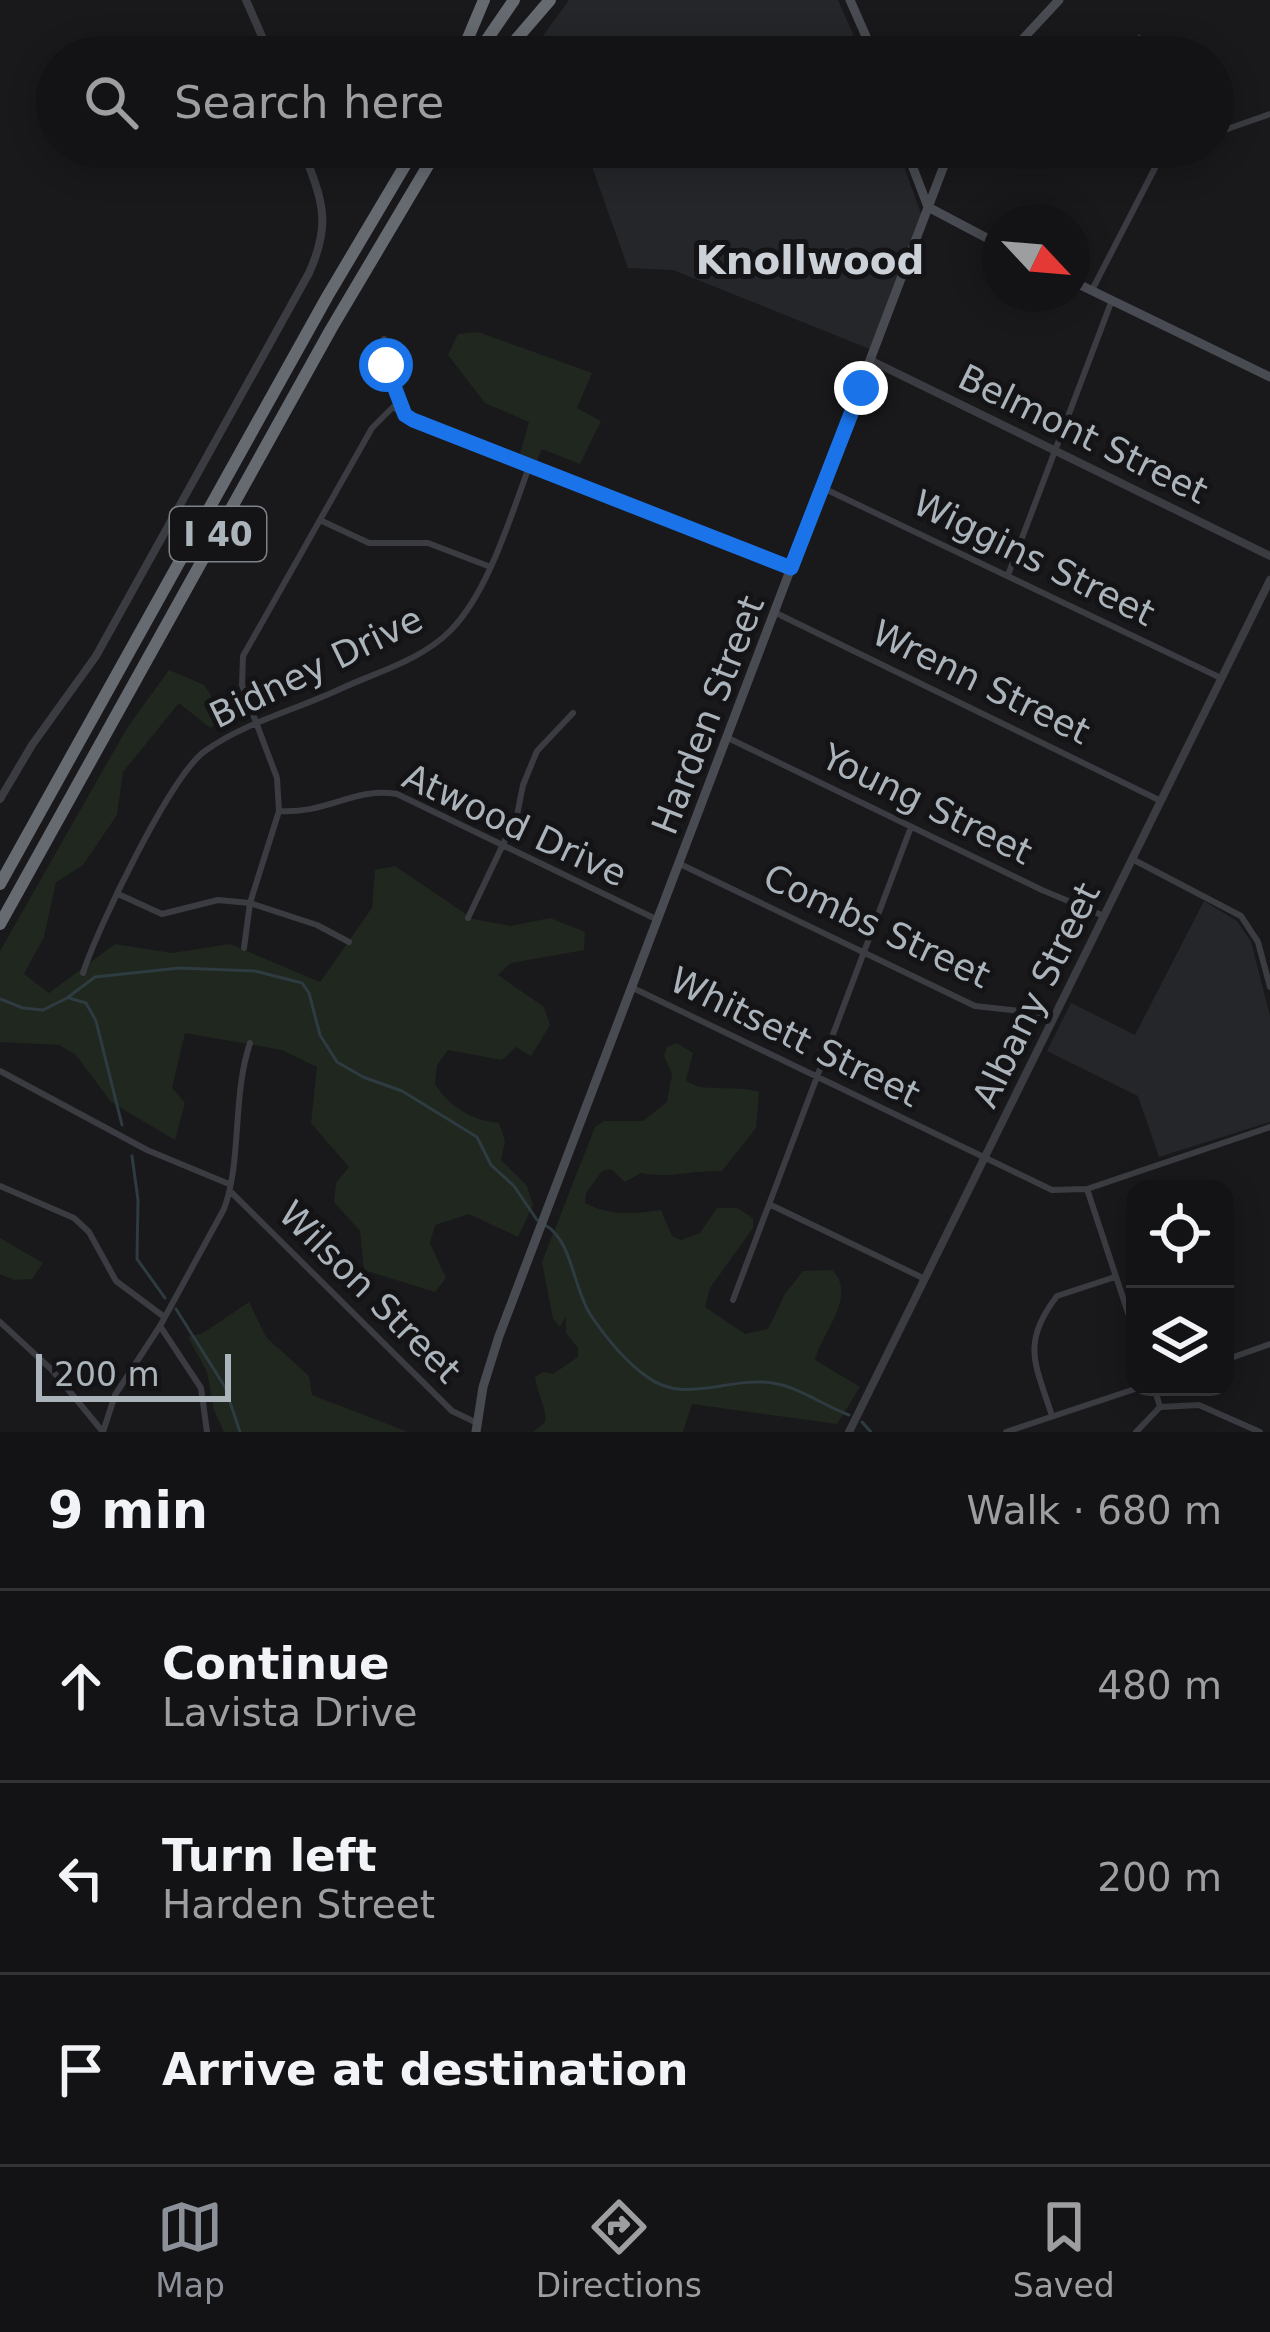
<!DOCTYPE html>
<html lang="en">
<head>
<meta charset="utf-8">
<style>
	body { margin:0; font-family:"DejaVu Sans",sans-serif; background:#202022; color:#f1f3f6 }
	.controls { position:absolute; right:36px; bottom:36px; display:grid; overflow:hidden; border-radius:24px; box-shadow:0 6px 30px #0003 }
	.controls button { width:108px; height:108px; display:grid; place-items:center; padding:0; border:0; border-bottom:3px solid #323234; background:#131315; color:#f1f3f6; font:60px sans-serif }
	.compass { position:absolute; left:982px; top:204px; width:108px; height:108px; border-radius:50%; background:#131315; box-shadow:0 6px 30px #0003; rotate:116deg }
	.scale { position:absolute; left:36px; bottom:30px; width:195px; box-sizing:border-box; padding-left:12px; border:6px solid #abb3bb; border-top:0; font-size:33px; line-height:42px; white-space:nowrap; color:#abb3bb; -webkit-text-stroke:9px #141417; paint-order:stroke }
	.stop { position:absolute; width:36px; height:36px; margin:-27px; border:9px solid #1a73e8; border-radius:50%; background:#fff }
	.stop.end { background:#1a73e8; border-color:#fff; box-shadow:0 3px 12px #0008 }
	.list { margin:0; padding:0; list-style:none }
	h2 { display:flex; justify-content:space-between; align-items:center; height:156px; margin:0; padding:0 48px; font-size:51px }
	h2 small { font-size:39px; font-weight:400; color:#9d9ea0 }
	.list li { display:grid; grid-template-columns:78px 1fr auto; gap:36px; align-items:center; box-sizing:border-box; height:192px; padding:0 48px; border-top:3px solid #323234 }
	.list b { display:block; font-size:45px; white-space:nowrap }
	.list p { margin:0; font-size:39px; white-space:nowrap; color:#9d9ea0 }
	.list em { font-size:39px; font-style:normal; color:#9d9ea0 }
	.icon { flex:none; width:66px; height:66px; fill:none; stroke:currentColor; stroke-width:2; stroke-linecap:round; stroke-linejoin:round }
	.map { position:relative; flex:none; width:1270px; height:1432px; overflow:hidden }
	.search { position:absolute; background:#131315; box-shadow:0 6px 30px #0003; left:36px; right:36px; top:36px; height:132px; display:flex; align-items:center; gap:30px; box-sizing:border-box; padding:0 42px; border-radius:66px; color:#9d9ea0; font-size:45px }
	.sheet { height:732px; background:#131315 }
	nav { display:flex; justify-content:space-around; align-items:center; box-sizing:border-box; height:168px; border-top:3px solid #323234; background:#131315; font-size:33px; color:#9d9ea0 }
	nav a { display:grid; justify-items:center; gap:6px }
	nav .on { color:#8c9099 }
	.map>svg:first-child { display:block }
	.built { fill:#252629 }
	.green { fill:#1f271f }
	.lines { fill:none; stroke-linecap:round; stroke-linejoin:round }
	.stream { stroke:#2e3b40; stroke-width:3 }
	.minor { stroke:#3a3c41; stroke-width:6 }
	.tertiary { stroke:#3a3c41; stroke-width:8 }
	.secondary { stroke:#484b51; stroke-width:9 }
	.motorway { stroke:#666b72; stroke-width:12 }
	.route { stroke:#1a73e8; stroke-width:15 }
	.labels { text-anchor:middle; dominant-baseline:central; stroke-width:10; stroke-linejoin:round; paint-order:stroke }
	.shield { fill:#141417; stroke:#7e838a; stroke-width:3 }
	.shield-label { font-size:33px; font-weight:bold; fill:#abb3bb }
	.street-label { font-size:36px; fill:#abb3bb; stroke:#141417 }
	.neighbourhood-label { font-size:39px; font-weight:bold; fill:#ccd1d7; stroke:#141417 }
</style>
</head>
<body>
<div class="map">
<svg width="1270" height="1432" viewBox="0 0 1270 1432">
	<rect width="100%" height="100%" fill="#19191c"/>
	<path class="built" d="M569 0H838L863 57H544L537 44Z
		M585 147H897L922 216 872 350 673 270 628 268Z
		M1204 901 1237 921 1251 942 1270 1016V1122L1159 1157 1138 1096 1047 1051 1071 1003 1135 1035Z"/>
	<path class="green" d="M478 332 592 373 577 408 601 421 580 464 542 449 534 467 518 461 529 422 485 403 448 355 458 334Z
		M169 670 204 685 226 718 210 728 179 703 123 772 117 815 83 865 56 882 44 937 24 974 49 993 115 944 172 953 230 944 320 982 372 908 375 870 395 866 473 919 511 926 550 918 585 932 584 950 511 963 498 975 544 1007 550 1025 531 1056 516 1047 502 1060 448 1050 437 1065 435 1084C450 1107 471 1120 499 1123L505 1141 501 1160 527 1186 533 1205 518 1237 469 1214 435 1225 430 1243 446 1278 435 1292 364 1270 360 1231 334 1202 336 1183 349 1167 311 1123 317 1067 282 1050 185 1033 172 1088 185 1103 175 1140 111 1102 76 1055 59 1045 0 1042V951L127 728Z
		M677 1043 693 1053 686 1080C700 1094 735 1084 759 1092L756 1128 722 1171C692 1170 670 1179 641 1173L625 1182 611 1169 602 1171 586 1193 585 1203C610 1216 633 1214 661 1210L672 1236 681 1240 700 1233 717 1208H737L753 1218V1228L710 1288 705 1307 745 1334 768 1329 785 1294 803 1271 832 1270C858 1295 822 1333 815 1360L860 1387 837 1424 692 1404 683 1432H533L545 1422C547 1408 537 1393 535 1377L543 1372 553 1374 578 1357V1348L566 1333V1316L560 1327 553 1319 542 1262 595 1127 604 1121H643L667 1102 672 1074 664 1056 667 1047Z
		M0 1238 43 1263 32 1279 14 1280 0 1274Z
		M249 1302 266 1337 309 1376 312 1395 408 1432H224L214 1410 207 1372 188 1337 203 1333Z"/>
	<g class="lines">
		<path class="stream" d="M1128 57 1139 36
			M69 998 86 1003 96 1021 122 1125
			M0 999 23 1008 43 1010 67 998 95 977 179 968 255 971 302 983 309 993 320 1035 337 1062 363 1077 402 1091 477 1137 491 1165 514 1186 537 1220
			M132 1156 138 1200 137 1259 165 1298
			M545 1225C572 1240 573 1287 590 1314 604 1335 625 1361 646 1376 684 1406 729 1376 772 1383 800 1387 822 1405 849 1415
			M176 1309 225 1387 240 1432
			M862 1422 871 1432"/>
		<path class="minor" d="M1213 134 1270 114
			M1092 290 1156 166 1177 147
			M384 339C382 358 399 409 413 420L791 568
			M823 488 1221 678
			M322 521 369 543H428L488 566
			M1008 575 1112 300
			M776 613 1161 801
			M728 738 1042 890 1104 916
			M280 811C327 814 354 787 397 794L658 920
			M1134 860 1241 916 1258 942 1270 987
			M680 864 975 1006 1056 1015
			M118 894 162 914 218 900 250 903 317 925 349 942
			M468 918 517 815 523 785 537 751 573 713
			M244 948 250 903 279 811 277 778 242 685 243 656 372 428 393 407 405 415
			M83 973C97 929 171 775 205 751 244 723 295 710 338 690 376 672 420 661 450 631 488 593 510 518 529 467
			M633 988 1052 1190 1087 1189 1270 1127
			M0 1071 147 1150 229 1184
			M0 1186 74 1218 89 1232 116 1281 163 1316
			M1087 1189 1135 1334
			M232 1193 452 1411 477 1423
			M771 1205 925 1279
			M733 1300 911 827
			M0 1322 52 1370 103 1432
			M160 1326 201 1388 207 1432
			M1225 1360 1270 1344
			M1154 1387 1160 1407
			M1160 1407 1199 1405 1260 1432
			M1052 1416C1036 1365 1020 1344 1057 1296L1115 1277
			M103 1432 115 1395 160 1326 224 1209C242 1161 232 1097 250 1043
			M1006 1432 1141 1387
			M1136 1432 1160 1407"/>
		<path class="tertiary" d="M246 0 271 57
			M872 361 1270 556
			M0 799 32 745 96 656 309 273C333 220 321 199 302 147
			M849 1432 1270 580"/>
		<path class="secondary" d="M850 0 875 57
			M1006 57 1059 0
			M905 147 928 207 1000 245
			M1072 281 1270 377
			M476 1432 483 1387 499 1336 951 147"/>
		<path class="motorway" d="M460 57 484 0
			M475 57 514 0
			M501 57 550 0
			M0 884 327 297 416 147
			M0 924 331 329 439 147"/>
	</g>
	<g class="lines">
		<path class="route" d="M386 365 405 415 413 420 791 568 861 388"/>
	</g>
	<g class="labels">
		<rect class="shield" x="170" y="507" width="96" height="54" rx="9"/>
		<g class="shield-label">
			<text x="218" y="534">I 40</text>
		</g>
		<g class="street-label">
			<text transform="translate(1083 434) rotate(26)">Belmont Street</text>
			<text transform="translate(1034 558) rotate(26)">Wiggins Street</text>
			<text transform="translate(316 667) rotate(-26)">Bidney Drive</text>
			<text transform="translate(981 682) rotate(26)">Wrenn Street</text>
			<text transform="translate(708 715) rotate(-69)">Harden Street</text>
			<text transform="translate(927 804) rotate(26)">Young Street</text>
			<text transform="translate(515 825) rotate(25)">Atwood Drive</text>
			<text transform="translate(877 926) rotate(25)">Combs Street</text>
			<text transform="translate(1036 995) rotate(-64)">Albany Street</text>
			<text transform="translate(795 1037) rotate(26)">Whitsett Street</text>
			<text transform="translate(370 1292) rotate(45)">Wilson Street</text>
		</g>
		<g class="neighbourhood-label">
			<text x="810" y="260">Knollwood</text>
		</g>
	</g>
</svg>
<div class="controls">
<button><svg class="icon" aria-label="locate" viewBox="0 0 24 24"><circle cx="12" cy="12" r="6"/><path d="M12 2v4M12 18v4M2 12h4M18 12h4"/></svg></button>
<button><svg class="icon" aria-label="layers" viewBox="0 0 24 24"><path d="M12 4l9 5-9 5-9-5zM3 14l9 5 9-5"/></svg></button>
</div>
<svg class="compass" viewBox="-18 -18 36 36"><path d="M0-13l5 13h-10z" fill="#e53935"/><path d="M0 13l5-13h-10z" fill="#9d9ea0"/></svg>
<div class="scale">200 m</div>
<div class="stop" style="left:386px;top:365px"></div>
<div class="stop end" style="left:861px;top:388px"></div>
<div class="search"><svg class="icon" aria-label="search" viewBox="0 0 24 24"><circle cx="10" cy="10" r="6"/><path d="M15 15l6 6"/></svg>Search here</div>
</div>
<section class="sheet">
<h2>9 min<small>Walk · 680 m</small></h2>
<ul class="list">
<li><svg class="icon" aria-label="ahead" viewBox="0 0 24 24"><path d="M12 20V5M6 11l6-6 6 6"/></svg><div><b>Continue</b><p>Lavista Drive</p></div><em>480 m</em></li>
<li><svg class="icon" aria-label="left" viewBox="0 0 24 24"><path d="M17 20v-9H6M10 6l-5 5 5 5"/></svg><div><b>Turn left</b><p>Harden Street</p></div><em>200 m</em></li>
<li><svg class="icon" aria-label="arrive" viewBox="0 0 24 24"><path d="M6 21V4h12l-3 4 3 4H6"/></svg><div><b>Arrive at destination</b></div></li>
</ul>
</section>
<nav>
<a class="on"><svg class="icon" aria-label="map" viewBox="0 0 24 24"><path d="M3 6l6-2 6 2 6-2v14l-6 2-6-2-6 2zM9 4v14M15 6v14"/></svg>Map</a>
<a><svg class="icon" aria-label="directions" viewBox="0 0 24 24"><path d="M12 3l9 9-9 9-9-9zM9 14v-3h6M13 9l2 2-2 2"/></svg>Directions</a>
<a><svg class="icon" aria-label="saved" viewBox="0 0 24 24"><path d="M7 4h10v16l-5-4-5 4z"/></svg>Saved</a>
</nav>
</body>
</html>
